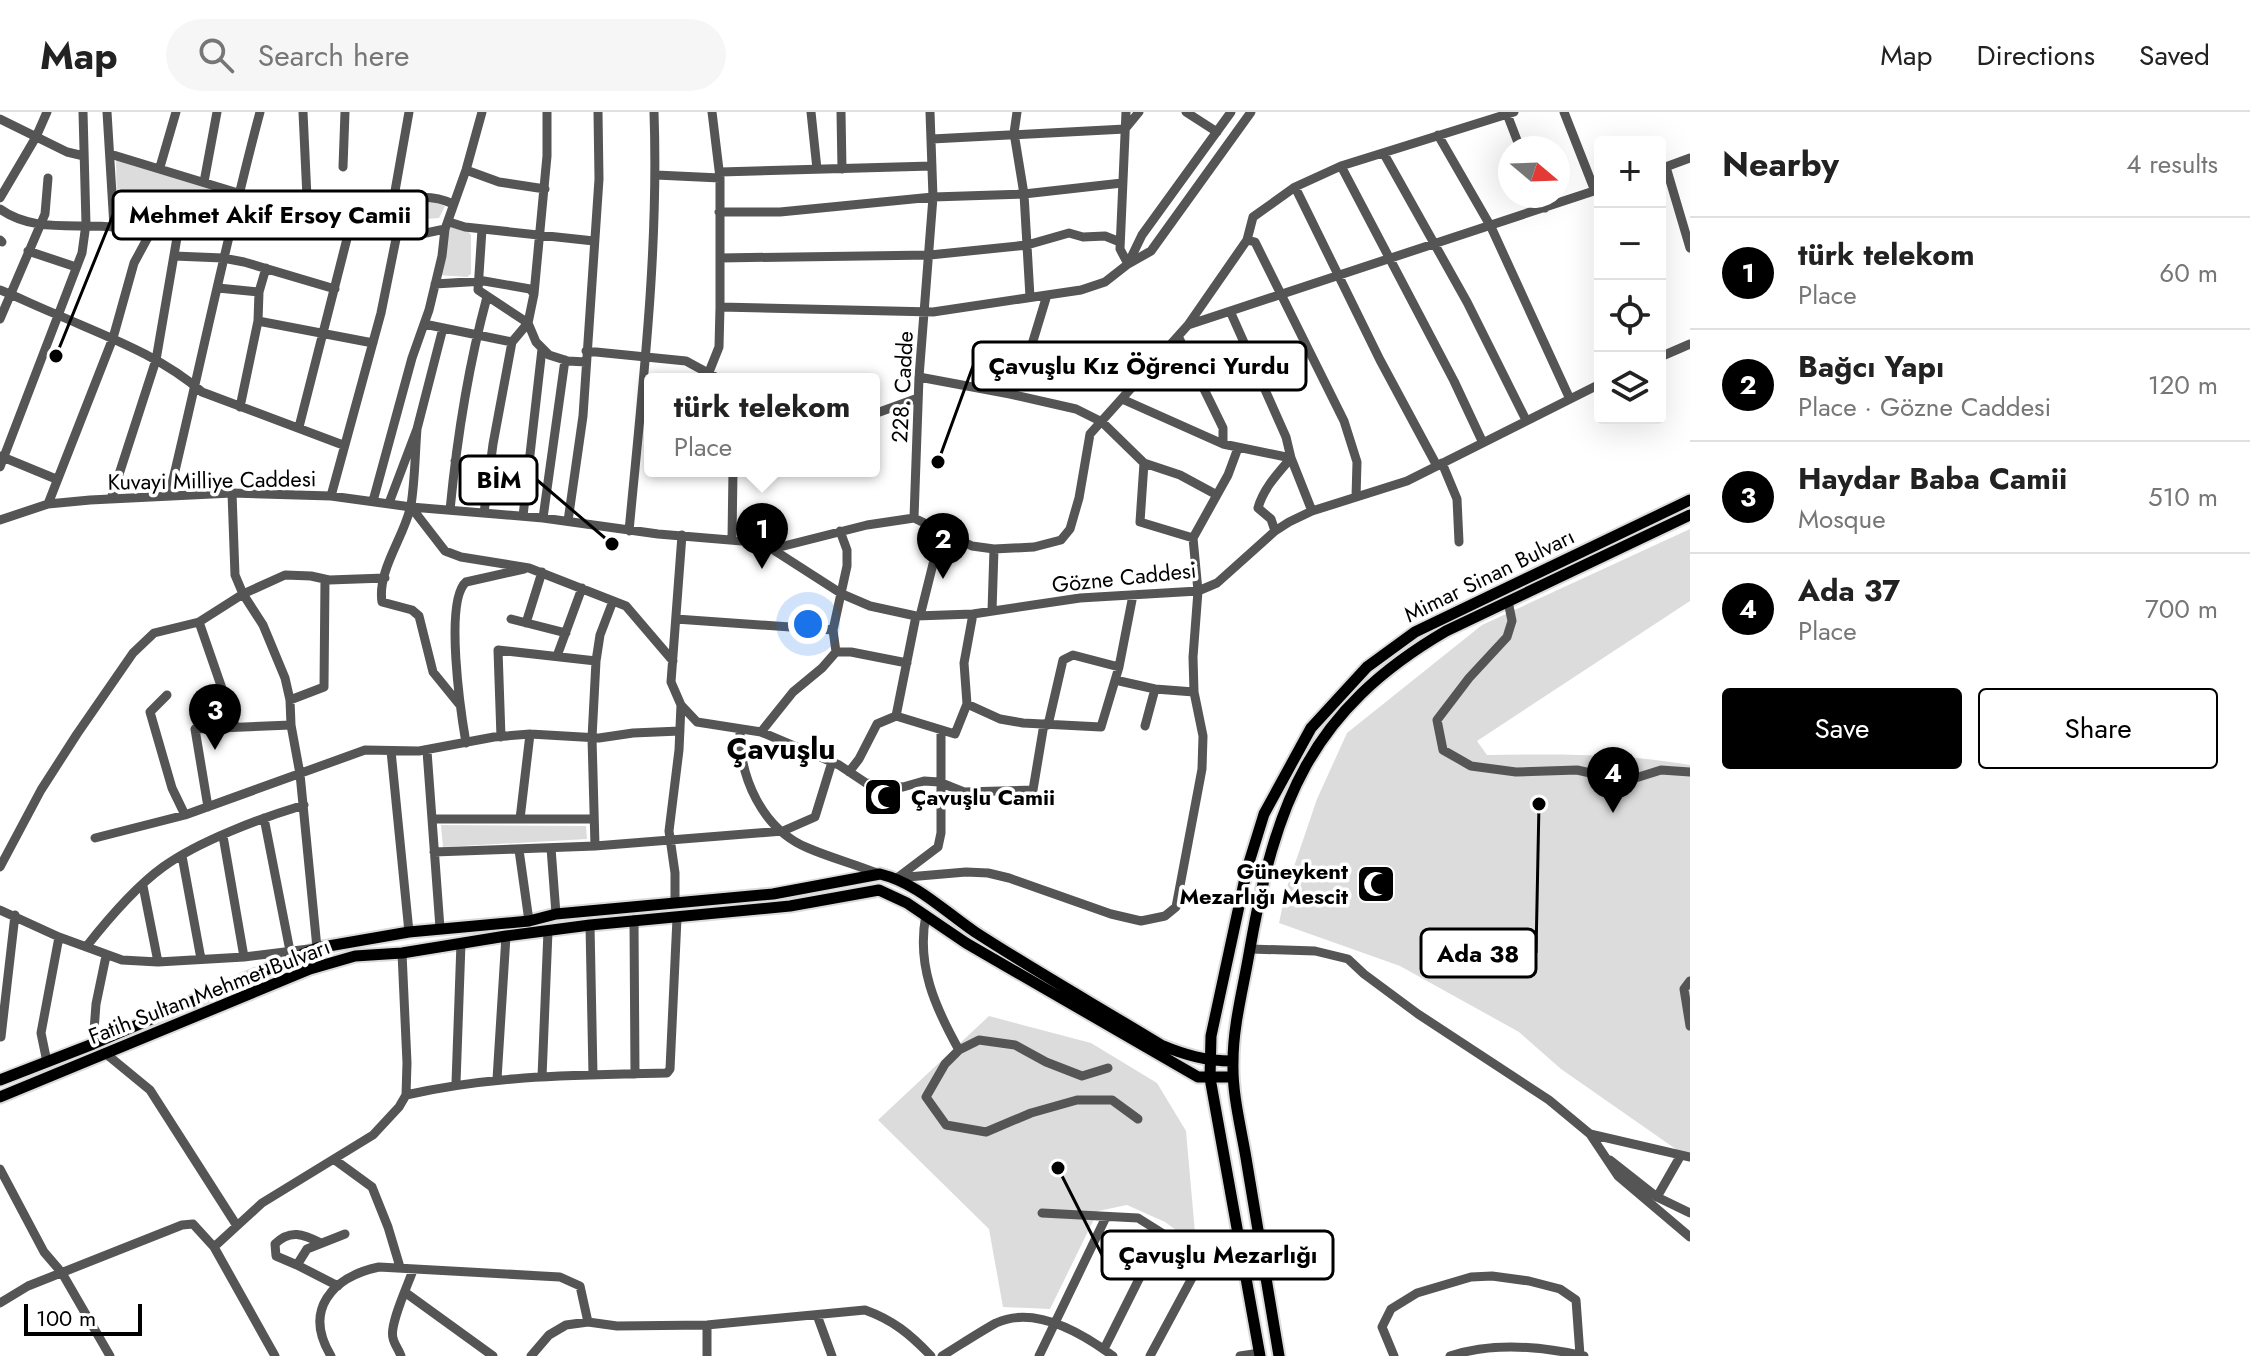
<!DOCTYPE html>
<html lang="en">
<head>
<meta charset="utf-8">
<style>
	body { margin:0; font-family:Jost,sans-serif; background:#f6f6f6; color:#222 }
	.controls { position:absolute; right:24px; top:24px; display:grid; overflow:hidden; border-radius:8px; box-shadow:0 8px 32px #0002 }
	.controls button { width:72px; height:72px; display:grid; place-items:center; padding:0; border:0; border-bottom:2px solid #e0e0e0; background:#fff; color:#222; font:40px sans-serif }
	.compass { position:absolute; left:1498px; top:24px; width:72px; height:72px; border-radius:50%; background:#fff; box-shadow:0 8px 32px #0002; rotate:109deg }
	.scale { position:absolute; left:24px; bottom:20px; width:118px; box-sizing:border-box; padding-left:8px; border:4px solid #000; border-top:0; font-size:22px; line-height:28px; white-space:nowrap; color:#000; -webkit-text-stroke:6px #fff; paint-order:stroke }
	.you { position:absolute; left:808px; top:512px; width:28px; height:28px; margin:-20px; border:6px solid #fff; border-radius:50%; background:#1a73e8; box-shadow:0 0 0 12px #1a73e833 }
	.badge { display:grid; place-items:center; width:52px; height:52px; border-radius:50%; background:#000; color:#fff; font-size:26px; font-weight:700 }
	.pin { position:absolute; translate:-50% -66px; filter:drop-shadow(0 2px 4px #0008) }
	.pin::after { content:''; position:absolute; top:42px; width:28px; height:24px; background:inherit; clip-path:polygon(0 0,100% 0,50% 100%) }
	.popup { position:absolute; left:644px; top:261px; width:236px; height:104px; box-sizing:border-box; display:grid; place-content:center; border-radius:8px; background:#fff; filter:drop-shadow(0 2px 6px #0005); font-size:26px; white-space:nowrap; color:#767676 }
	.popup b { font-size:30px; color:#222 }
	.popup::after { content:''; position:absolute; left:50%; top:100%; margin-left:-16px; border:16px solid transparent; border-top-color:#fff }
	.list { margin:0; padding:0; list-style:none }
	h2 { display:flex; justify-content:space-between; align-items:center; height:104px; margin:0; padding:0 32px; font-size:34px }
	h2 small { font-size:26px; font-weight:400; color:#767676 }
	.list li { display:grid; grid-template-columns:52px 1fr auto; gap:24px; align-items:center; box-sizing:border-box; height:112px; padding:0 32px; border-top:2px solid #e0e0e0 }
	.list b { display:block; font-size:30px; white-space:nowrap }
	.list p { margin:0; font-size:26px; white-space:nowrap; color:#767676 }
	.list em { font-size:26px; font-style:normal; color:#767676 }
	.actions { display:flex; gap:16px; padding:24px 32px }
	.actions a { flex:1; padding:18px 0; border:2px solid #000; border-radius:8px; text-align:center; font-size:28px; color:#000 }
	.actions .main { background:#000; color:#fff }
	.icon { flex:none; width:44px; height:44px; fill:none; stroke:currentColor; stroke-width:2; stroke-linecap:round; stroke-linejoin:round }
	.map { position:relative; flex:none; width:1690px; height:1244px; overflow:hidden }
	header { display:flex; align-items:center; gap:48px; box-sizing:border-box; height:112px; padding:0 40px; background:#fff; border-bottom:2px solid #e0e0e0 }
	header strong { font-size:38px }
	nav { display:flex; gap:44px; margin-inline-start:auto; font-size:28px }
	.search { width:560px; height:72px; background:#f6f6f6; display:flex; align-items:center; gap:20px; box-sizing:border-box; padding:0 28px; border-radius:44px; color:#767676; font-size:30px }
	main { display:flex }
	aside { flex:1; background:#fff }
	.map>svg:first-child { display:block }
	.green { fill:#dcdcdc }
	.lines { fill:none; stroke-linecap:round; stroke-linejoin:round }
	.major-casing { stroke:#dbdbdb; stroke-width:15 }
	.minor { stroke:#555; stroke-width:9 }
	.major { stroke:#000; stroke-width:11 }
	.labels { text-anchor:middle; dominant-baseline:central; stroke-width:7; stroke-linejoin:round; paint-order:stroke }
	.street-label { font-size:22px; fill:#000; stroke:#fff }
	.poi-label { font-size:22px; font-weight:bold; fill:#000; stroke:#fff; text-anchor:start }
	.district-label { font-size:30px; font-weight:bold; fill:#000; stroke:#fff }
	.leader { fill:none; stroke:#000; stroke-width:3 }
	.callout-dot { fill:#000; stroke:#fff; stroke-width:3 }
	.callout { fill:#fff; stroke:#000; stroke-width:3 }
	.callout-label { font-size:24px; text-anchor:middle; font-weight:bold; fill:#000 }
</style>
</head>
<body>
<header>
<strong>Map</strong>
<div class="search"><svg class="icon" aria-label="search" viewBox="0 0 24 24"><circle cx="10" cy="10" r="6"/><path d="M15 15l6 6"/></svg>Search here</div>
<nav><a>Map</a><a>Directions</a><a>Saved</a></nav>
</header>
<main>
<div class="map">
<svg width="1690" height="1244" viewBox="0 0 1690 1244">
	<rect width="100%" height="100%" fill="#fff"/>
	<path class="green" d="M116 47 215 78 217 96 194 101 124 104 117 102Z
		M428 88 445 94 439 106 401 109V94Z
		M448 115 468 119 471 123V162L467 165 438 163Z
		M1690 417V489L1477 629 1487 643C1555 642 1623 641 1690 653V1047L1561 957 1519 920 1400 854 1279 811 1286 778 1317 687 1347 621 1482 513Z
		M441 713 586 714 587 727 443 735Z
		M989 904 1091 931 1157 971 1186 1019 1195 1121 1199 1135 1165 1110 1127 1093 1098 1099 1050 1197 1003 1195 989 1117 878 1008Z"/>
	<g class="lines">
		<g class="major-casing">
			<path id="major" d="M0 968 93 932 317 836 409 820 529 809 556 802 773 782 880 762C917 771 944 799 975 820 1035 859 1099 895 1161 933 1185 943 1206 949 1232 949
				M0 985 310 857 355 844 402 841 506 824 590 813 790 794 879 778 907 791 966 831 1198 965H1233
				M1260 1244 1210 966 1211 924 1247 757 1264 702 1311 616 1367 555 1415 520 1690 388
				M1279 1244C1268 1180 1258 1116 1247 1052 1242 1019 1232 984 1233 950 1233 914 1243 877 1249 842 1275 691 1309 599 1446 519L1690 403"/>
		</g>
		<path class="minor" d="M107 0 114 115
			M303 0 308 107
			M811 0 817 57
			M841 0 842 57
			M1017 0 1014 21 1024 82 1030 185
			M1126 0 1120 137 1128 152
			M1186 0 1217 20
			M1564 0 1595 79
			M1507 2 1520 36
			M0 7 67 40 84 44
			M1438 23 1491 115 1569 285
			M932 27 1125 17 1139 0
			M110 42 238 81
			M1384 42 1467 190 1526 308
			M1341 54 1454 269 1483 331
			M160 55 176 0
			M343 55 345 0
			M1666 55 1690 136
			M1660 57 1690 46
			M466 58 499 70 545 77
			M720 60 932 54
			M656 63 720 66
			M204 70 217 0
			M1295 75 1380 248 1437 354
			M1540 84 1545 96
			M0 86 36 25 47 0
			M453 92C433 83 410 82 392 96L391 106 398 117 426 121 445 117 466 58 482 0
			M392 96 409 0
			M0 97C33 121 76 111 114 115L391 106
			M719 100H780L933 85 1024 82 1122 71
			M449 110 465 115 594 129
			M482 117 478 178 528 211 536 230 549 243 568 249 586 250
			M0 128 2 130
			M1247 128 1255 130 1344 309 1357 350 1356 385
			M28 139 76 155
			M174 144 223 146 244 150 335 177
			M720 146 930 143 1027 133 1069 121 1083 125 1105 124 1120 130
			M1128 152 1142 123 1231 0
			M435 172 484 169 530 177 534 182 528 211 512 230 493 332 484 401
			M218 176 259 180
			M0 178C20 186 38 195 58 203 108 225 161 244 202 280L343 333
			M534 182 547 44V0
			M1047 183 1081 178 1105 170 1128 152 1151 139 1251 0
			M720 195 933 200 1047 183 1033 229 1010 282 919 265
			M1230 199 1286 325 1291 346C1278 361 1263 377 1258 396L1271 407 1275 419
			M0 207 45 102 48 66
			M258 209 259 180 266 156
			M424 212 512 230
			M1188 213 1600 77
			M1178 224 1223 316V332
			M586 239 686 249 719 267
			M1660 245 1690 232
			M709 260 719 235 720 195V66L712 0
			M1010 282 1076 297 1102 310 1144 351 1140 410 1193 426
			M1122 287 1223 332 1291 346 1312 399
			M240 295 258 209 373 231
			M874 302 918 286
			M299 315 352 107
			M417 317C415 342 415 368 411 393 405 424 377 458 382 490L412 498 419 504 433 560 459 592
			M0 344 56 367
			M455 349 490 354
			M1144 351 1180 363 1217 383
			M1442 351 1457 387 1459 430
			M0 355 82 141 86 112 83 0
			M169 384C200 256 226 127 260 0
			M331 384 381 201 398 117
			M111 387 156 248 179 114
			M373 389 412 246 429 198 442 144 445 117
			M389 391 417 317 443 216
			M48 392 113 226 134 151 154 114
			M411 395 445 439 461 445 529 456 626 494 673 549
			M450 398C457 326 468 255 487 185
			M523 404 542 237
			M543 406 565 248
			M914 406 972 434 994 437 1034 435 1061 428 1070 417 1079 386 1090 322 1188 213 1247 128 1253 105 1295 75 1341 54 1514 0
			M0 408 48 392 90 388 232 381 331 384 411 395 543 406 658 422 754 430 772 437 842 482 870 494 916 504 973 502 1080 486 1198 479 1217 471 1275 419 1289 410 1312 399 1407 369 1600 272
			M568 409 583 304 599 67 598 0
			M629 419C642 280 659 140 654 0
			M732 427 733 359
			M772 437 867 413 914 406 919 265 933 85 930 0
			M1508 489 1512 509 1507 525 1469 566 1437 608 1443 638 1471 654 1516 660 1577 658 1626 669 1661 658 1690 660
			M992 499 994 437
			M920 504 933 452 953 427
			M511 507 566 521
			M676 507 833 518
			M199 510 235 614
			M526 511 542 460
			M836 540H851L907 551
			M557 544 582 476
			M1115 568 1155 577 1194 580
			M167 583 150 600 172 676 185 703
			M290 588 324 575 325 467
			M967 592 1000 607 1023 611 1101 615 1119 555 1133 483
			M681 593 697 610 761 620 839 653 866 671 903 675 924 669 939 670 964 680 1033 678 1044 612
			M896 604 916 504
			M1048 613 1063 548 1073 543 1119 555
			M1145 614 1155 577
			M740 618C739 665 762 717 808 736 831 746 855 752 879 762
			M761 620 793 580 822 556 836 540 833 518 847 454V438L840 419
			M501 625 498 538 596 549
			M466 631C461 602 444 489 466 470L524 457
			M391 639 409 820
			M427 639 440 816
			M849 660 859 647 877 612 896 604 955 622 967 592 964 551 973 502
			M208 695 195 617 291 613
			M264 706 290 839
			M432 707H594
			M520 707 530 622
			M223 724 244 845
			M95 726 185 703 365 638 419 639 494 625 530 622 599 626 633 621 680 619
			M595 734 592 626 596 549 600 523 613 489
			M551 736 556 802
			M519 738 529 809
			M434 740 595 734 783 719 815 705 832 650
			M182 744 201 847
			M0 755 41 678 77 622 133 541 154 521 199 510 243 482 285 463 311 464 329 468 385 466
			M896 766 966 760 988 761 1009 766 1111 802 1141 809 1165 804 1176 795 1202 657 1203 624 1194 580 1193 545 1198 479 1193 426 1228 363 1238 336
			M897 766 938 735 941 721V618
			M143 774 158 850
			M675 790V761L669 719 679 638 681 593 671 570 682 423
			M0 798 59 825 122 848 158 850 244 845 317 836 300 662 291 613 290 588 285 566 263 513 243 482 235 463 232 381
			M926 803C916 853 935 895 959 938
			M634 808 635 962
			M590 813 593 963
			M86 835C108 807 134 776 163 755 199 729 261 706 304 693
			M1250 837 1315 839 1348 847 1364 862 1418 902 1549 988 1590 1022 1618 1064 1690 1125
			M1690 869 1684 877 1690 914
			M1 925 15 803
			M93 932 96 892 106 844
			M105 941 150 978 237 1114
			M47 950 41 921 59 825
			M1108 956 1082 964 1046 950 1015 933 979 928 959 938 945 952 926 985 946 1013 986 1020 1031 1001 1077 988H1112L1138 1007
			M542 965 548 819
			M497 967 506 824
			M456 971 461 831
			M406 983C493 963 578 963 667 961L670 957 677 806
			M1590 1022 1690 1045
			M335 1048 372 1075 388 1115 400 1155
			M1610 1048 1657 1085 1690 1101
			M0 1057 44 1140 62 1161 110 1244
			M1657 1085 1681 1043
			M1042 1101 1138 1106 1197 1143 1199 1153 1150 1244
			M214 1135 262 1091 373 1023 399 995 406 983 407 951 402 841
			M297 1153 276 1144 275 1132C290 1117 303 1122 321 1131
			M338 1174 297 1153 307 1137 345 1122
			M406 1181 493 1244
			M0 1191 28 1174 182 1113 193 1112 214 1135 275 1244
			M817 1203 832 1244
			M1104 1237 1162 1121
			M331 1244C303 1198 332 1165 379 1155L560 1165 580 1174 588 1210
			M401 1244C399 1238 394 1232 393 1226 389 1213 408 1173 413 1158
			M531 1244 549 1223 566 1213 588 1210 617 1214 707 1213 865 1198C893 1208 910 1222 931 1244
			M707 1244V1213
			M942 1244C960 1233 978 1221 996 1211 1035 1193 1082 1221 1113 1244
			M1039 1244 1106 1105
			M1240 1244 1260 1241
			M1394 1244 1382 1215 1391 1197 1417 1181 1471 1165 1492 1164 1529 1169 1560 1177 1576 1188 1580 1243
			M1450 1244C1493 1230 1540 1234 1584 1244"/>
		<use href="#major" class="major"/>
	</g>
	<defs>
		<g id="mosque-square" transform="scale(2)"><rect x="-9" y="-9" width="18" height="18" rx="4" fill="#000" stroke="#fff"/><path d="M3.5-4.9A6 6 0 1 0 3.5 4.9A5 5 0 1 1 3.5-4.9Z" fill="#fff"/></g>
	</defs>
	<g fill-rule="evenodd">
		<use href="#mosque-square" x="883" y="685"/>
		<use href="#mosque-square" x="1376" y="772"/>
	</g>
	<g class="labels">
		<g class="street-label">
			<text transform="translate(902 275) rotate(-87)">228. Cadde</text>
			<text transform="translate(212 368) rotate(-1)">Kuvayi Milliye Caddesi</text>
			<text transform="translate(1489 463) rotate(-26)">Mimar Sinan Bulvarı</text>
			<text transform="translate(1124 465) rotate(-6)">Gözne Caddesi</text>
			<text transform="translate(209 879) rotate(-21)">Fatih Sultan Mehmet Bulvarı</text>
		</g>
		<g class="poi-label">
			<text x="911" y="685">Çavuşlu Camii</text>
			<text x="1348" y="759" text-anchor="end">Güneykent<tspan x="1348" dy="25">Mezarlığı Mescit</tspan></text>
		</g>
		<g class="district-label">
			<text x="781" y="636">Çavuşlu</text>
		</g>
	</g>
	<path class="leader" d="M56 244L113 103M938 350L973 254M612 432L537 368M1539 692L1536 841M1058 1056L1102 1143"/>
	<g class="callout-dot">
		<circle cx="56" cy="244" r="8"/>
		<circle cx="938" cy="350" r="8"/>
		<circle cx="612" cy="432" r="8"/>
		<circle cx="1539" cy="692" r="8"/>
		<circle cx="1058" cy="1056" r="8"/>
	</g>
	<g class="callout">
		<rect x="113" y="79" width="314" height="48" rx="8"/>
		<rect x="973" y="230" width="333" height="48" rx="8"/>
		<rect x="460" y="344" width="77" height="48" rx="8"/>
		<rect x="1421" y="817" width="115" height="48" rx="8"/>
		<rect x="1102" y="1119" width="231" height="48" rx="8"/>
	</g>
	<g class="callout-label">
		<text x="270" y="111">Mehmet Akif Ersoy Camii</text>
		<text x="1139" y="262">Çavuşlu Kız Öğrenci Yurdu</text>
		<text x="499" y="376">BİM</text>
		<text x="1478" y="850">Ada 38</text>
		<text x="1218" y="1151">Çavuşlu Mezarlığı</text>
	</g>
</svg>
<div class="controls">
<button>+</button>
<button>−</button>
<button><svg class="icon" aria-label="locate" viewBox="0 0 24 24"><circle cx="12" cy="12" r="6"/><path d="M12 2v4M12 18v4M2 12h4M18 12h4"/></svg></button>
<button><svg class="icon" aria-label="layers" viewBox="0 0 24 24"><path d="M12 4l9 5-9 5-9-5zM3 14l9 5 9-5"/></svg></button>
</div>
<svg class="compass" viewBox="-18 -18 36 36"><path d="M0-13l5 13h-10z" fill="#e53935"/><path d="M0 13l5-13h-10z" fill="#767676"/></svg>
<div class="scale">100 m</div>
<div class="you"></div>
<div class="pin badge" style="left:762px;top:457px">1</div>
<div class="popup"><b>türk telekom</b>Place</div>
<div class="pin badge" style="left:943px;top:467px">2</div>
<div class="pin badge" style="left:215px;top:638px">3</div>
<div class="pin badge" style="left:1613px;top:701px">4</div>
</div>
<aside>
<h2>Nearby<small>4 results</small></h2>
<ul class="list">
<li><span class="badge">1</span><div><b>türk telekom</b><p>Place</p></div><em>60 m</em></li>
<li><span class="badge">2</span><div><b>Bağcı Yapı</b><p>Place · Gözne Caddesi</p></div><em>120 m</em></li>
<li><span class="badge">3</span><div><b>Haydar Baba Camii</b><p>Mosque</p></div><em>510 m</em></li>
<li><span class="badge">4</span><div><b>Ada 37</b><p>Place</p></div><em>700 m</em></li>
</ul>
<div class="actions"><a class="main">Save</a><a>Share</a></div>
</aside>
</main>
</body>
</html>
